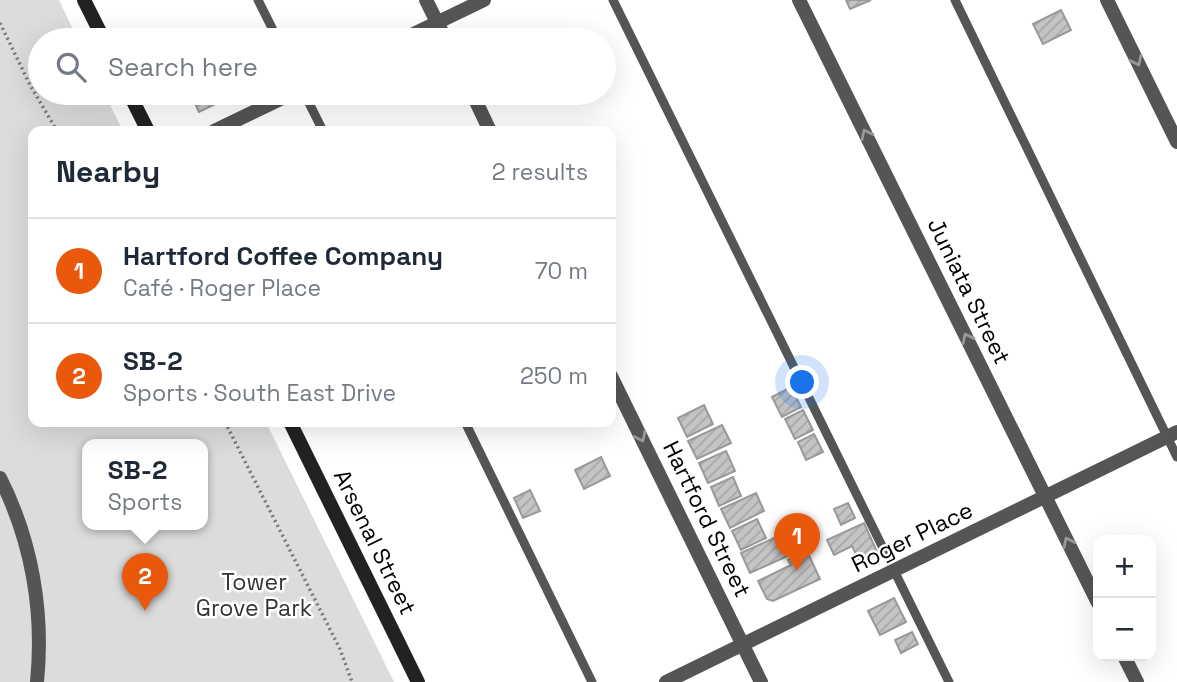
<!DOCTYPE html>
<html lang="en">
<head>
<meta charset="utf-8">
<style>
	body { margin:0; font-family:"Space Grotesk",sans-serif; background:#f2f2f3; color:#1f2937 }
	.controls { position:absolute; right:21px; bottom:21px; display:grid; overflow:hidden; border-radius:14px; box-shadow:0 7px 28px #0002 }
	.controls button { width:63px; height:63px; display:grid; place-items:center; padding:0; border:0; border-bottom:2px solid #e0e1e3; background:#fff; color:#1f2937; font:35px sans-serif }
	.you { position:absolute; left:803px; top:383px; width:24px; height:24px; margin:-18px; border:5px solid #fff; border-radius:50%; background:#1a73e8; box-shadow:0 0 0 10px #1a73e833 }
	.badge { display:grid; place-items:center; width:46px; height:46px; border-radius:50%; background:#ea580c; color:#fff; font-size:23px; font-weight:700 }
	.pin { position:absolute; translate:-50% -58px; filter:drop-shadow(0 2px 4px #0008) }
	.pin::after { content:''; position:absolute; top:37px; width:24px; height:21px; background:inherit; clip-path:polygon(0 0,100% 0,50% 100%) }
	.popup { position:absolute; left:82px; top:439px; width:126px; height:91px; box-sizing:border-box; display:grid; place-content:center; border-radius:14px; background:#fff; filter:drop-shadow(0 2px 5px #0005); font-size:23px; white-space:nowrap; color:#747a83 }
	.popup b { font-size:26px; color:#1f2937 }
	.popup::after { content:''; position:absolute; left:50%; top:100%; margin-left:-14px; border:14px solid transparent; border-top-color:#fff }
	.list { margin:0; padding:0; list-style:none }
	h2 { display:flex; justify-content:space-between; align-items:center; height:91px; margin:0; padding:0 28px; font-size:30px }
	h2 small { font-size:23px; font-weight:400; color:#747a83 }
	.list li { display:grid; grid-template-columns:46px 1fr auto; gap:21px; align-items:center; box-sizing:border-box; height:105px; padding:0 28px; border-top:2px solid #e0e1e3 }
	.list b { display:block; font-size:26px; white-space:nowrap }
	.list p { margin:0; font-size:23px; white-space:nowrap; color:#747a83 }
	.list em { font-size:23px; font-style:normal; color:#747a83 }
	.icon { flex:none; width:38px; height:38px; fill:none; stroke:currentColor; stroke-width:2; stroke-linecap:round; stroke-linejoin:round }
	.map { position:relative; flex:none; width:1177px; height:682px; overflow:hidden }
	.search { position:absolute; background:#fff; box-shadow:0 7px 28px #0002; left:28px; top:28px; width:588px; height:77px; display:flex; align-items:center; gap:18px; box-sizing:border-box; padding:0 24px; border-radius:38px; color:#747a83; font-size:26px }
	.panel { position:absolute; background:#fff; box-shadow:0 7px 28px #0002; left:28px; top:126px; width:588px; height:301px; border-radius:14px }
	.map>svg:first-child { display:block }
	.park { fill:#dcdcdc; fill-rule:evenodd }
	.building { fill:url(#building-hatch); stroke:#999; stroke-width:2 }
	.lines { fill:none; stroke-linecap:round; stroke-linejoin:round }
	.path { stroke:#777; stroke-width:3.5; stroke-dasharray:2 3.5; stroke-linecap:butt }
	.service { stroke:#555; stroke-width:9 }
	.pedestrian { stroke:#555; stroke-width:14 }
	.minor { stroke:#555; stroke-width:14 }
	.tertiary { stroke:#555; stroke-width:14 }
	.secondary { stroke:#222; stroke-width:14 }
	.oneway { stroke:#999 }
	.labels { text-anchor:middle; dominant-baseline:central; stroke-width:5; stroke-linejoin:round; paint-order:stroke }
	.street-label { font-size:23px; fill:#000; stroke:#fff }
	.park-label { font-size:23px; fill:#333; stroke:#fff }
</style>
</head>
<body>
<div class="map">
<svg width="1177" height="682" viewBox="0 0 1177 682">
	<defs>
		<pattern id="building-hatch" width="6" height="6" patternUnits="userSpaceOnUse" patternTransform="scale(1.75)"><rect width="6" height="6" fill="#c4c4c4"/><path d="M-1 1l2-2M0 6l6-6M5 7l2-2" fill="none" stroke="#a7a7a7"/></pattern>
	</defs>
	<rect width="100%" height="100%" fill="#fff"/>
	<path class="park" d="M0 0H59L78 40H40V93H104L123 131H33V422H266L394 682H0ZM87 445H203V525H87Z"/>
	<path class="building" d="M846 0H871L850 9Z
		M1061 10 1071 30 1043 44 1033 24Z
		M190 93H236V94L199 112Z
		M791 387 801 407 782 417 772 397Z
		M704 405 713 424 687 437 678 418Z
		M803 410 813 430 795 439 785 419Z
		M722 425 731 443 697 459 688 441Z
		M814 434 823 452 806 460 798 442Z
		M726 451 735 471 708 483 699 463Z
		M601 457 610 476 584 489 575 470Z
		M733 477 741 496 719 506 711 487Z
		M530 490 540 511 523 518 514 498Z
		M756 493 764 511 730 528 721 509Z
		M848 503 855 518 841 525 834 509Z
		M757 519 766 538 741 550 732 531Z
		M864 523 878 554 860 562 852 546 834 555 827 540Z
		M783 534 792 554 750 573 741 553Z
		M807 551 820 579 773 601 767 599 758 581 791 565 788 560Z
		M894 598 906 622 880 635 868 611Z
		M912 632 918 644 901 653 895 640Z"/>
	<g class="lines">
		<path class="path" d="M0 23 30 85 57 131
			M225 422 340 649 352 682"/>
		<path class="service" d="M258 0 278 40
			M613 0 949 682
			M955 0 1177 457
			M304 93 323 131
			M465 422 592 682"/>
		<path class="pedestrian" d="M0 478C32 541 44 612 37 682"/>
		<path class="minor" d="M426 0 446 40
			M799 0 1098 603
			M1107 0 1177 142
			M472 93 490 131
			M611 376 761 682
			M1124 656 1137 682
			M666 682 1177 432"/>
		<path class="tertiary" d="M401 40 484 0
			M214 131 293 93"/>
		<path class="secondary" d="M84 0 104 40
			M129 93 148 131
			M290 422 418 682"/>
	</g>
	<defs><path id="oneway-chevron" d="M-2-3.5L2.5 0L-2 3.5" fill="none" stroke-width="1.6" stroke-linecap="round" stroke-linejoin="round" transform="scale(1.75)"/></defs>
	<g class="oneway">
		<use href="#oneway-chevron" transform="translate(1137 61) rotate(64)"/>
		<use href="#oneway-chevron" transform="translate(866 134) rotate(-116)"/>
		<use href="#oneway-chevron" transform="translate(967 338) rotate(-116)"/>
		<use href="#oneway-chevron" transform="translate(641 437) rotate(64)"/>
		<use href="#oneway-chevron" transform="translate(1068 542) rotate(-116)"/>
	</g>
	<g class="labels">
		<g class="street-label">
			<text transform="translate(969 291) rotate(64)">Juniata Street</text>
			<text transform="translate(707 519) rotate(64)">Hartford Street</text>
			<text transform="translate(912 537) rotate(-26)">Roger Place</text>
			<text transform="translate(375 542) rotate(64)">Arsenal Street</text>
		</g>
		<g class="park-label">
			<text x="254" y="582">Tower<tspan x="254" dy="26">Grove Park</tspan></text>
		</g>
	</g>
</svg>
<div class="controls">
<button>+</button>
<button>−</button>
</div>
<div class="you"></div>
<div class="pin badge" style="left:797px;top:571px">1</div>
<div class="pin badge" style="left:145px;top:611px">2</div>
<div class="popup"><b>SB-2</b>Sports</div>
<div class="search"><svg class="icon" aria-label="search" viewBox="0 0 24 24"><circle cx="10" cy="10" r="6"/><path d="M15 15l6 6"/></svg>Search here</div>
<section class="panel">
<h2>Nearby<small>2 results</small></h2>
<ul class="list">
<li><span class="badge">1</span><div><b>Hartford Coffee Company</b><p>Café · Roger Place</p></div><em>70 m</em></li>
<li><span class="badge">2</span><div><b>SB-2</b><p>Sports · South East Drive</p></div><em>250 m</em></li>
</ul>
</section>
</div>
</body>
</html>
